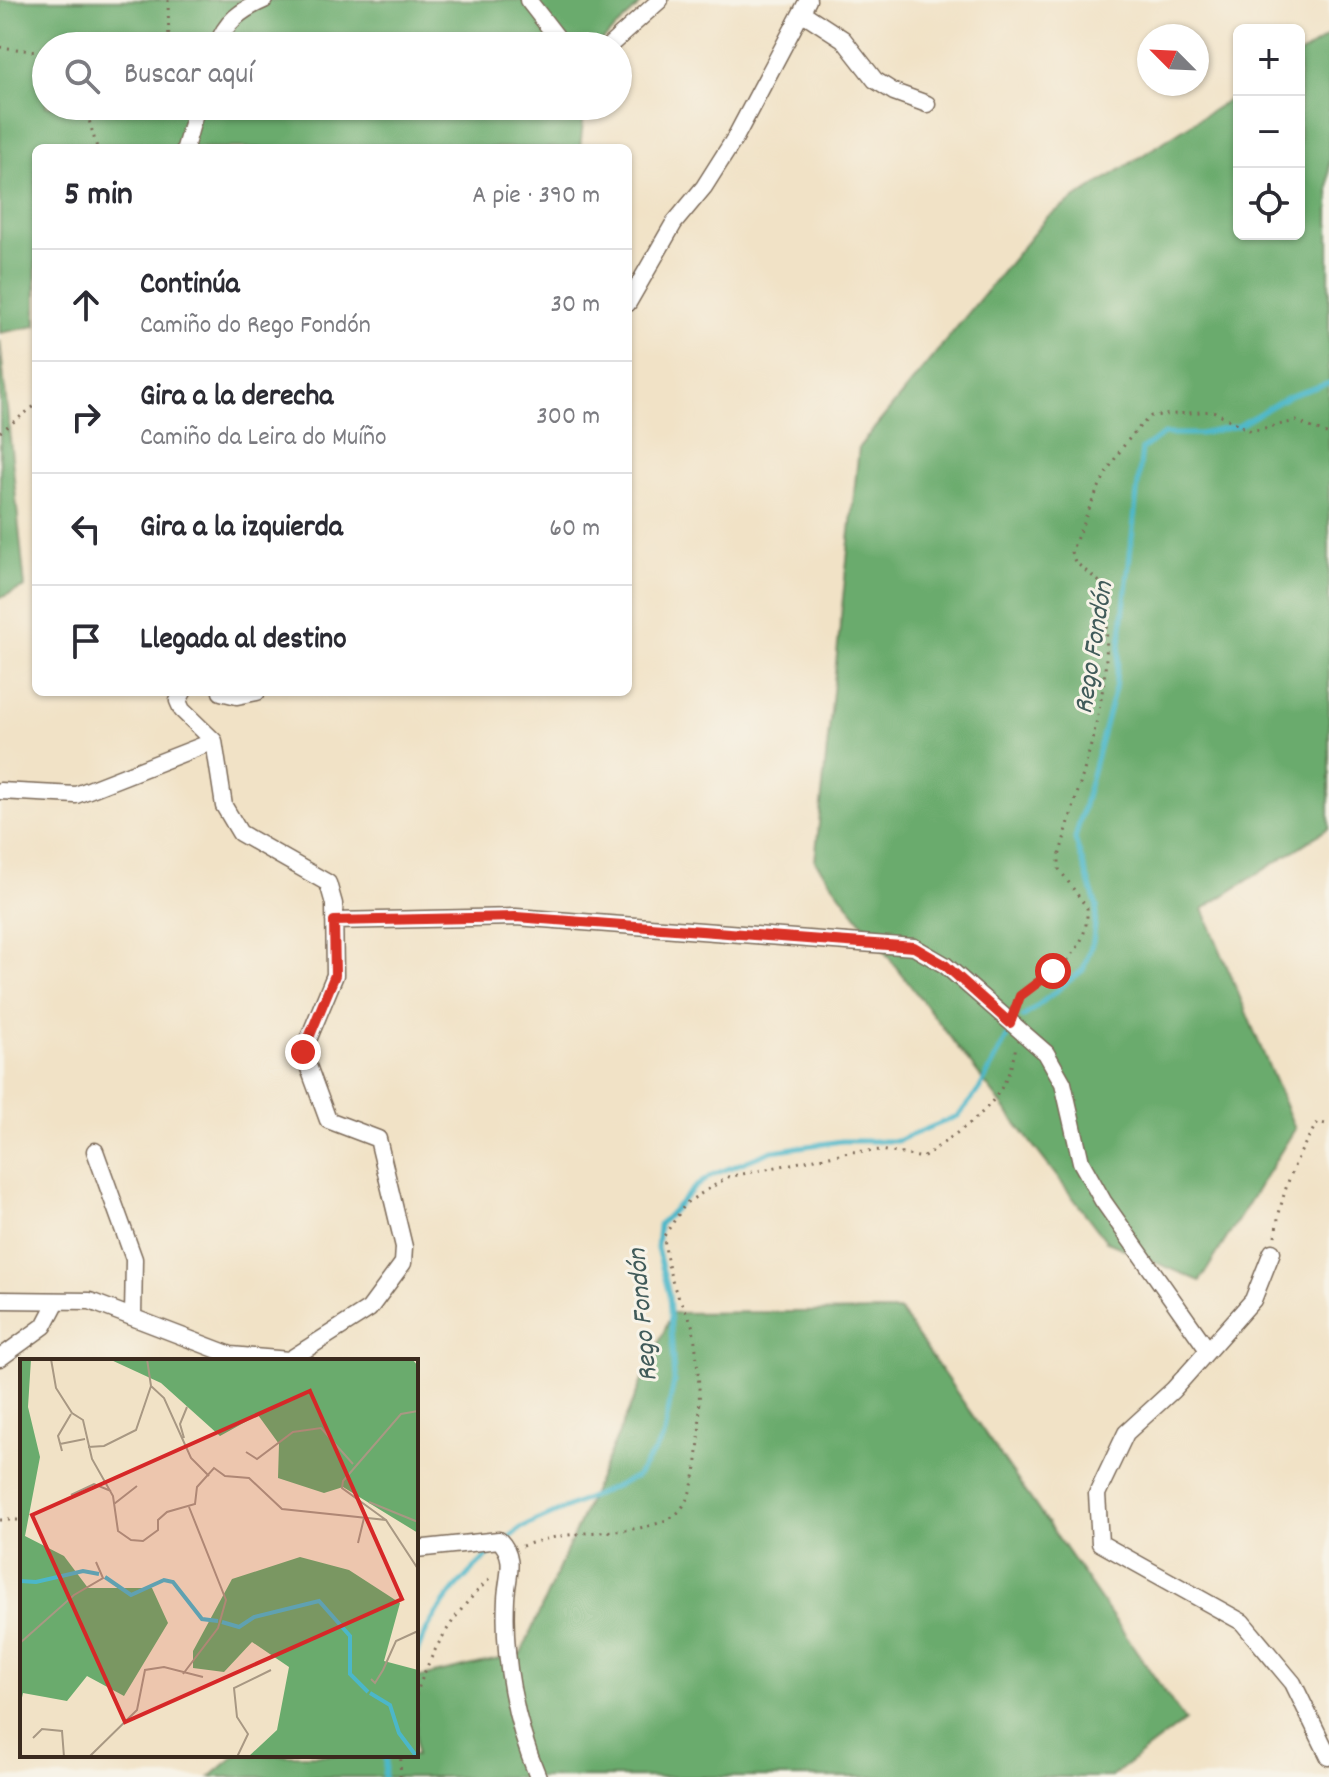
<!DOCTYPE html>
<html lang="es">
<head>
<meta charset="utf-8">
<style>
	body { margin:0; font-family:Dekko,sans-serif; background:#f2f2f3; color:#2b2b33 }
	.controls { position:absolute; right:24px; top:24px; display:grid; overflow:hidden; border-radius:12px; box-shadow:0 2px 6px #0004 }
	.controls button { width:72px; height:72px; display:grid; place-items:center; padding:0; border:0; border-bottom:2px solid #e1e1e2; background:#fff; color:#2b2b33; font:40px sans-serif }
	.compass { position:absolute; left:1137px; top:24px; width:72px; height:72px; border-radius:50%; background:#fff; box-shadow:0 2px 6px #0004; rotate:294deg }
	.stop { position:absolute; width:24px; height:24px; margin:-18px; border:6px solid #d93025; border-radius:50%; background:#fff }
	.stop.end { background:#d93025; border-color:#fff; box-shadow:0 2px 8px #0008 }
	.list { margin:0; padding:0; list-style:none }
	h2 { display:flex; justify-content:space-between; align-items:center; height:104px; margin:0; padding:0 32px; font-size:34px }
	h2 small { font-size:26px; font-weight:400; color:#7c7c81 }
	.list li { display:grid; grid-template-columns:52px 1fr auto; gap:24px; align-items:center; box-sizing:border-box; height:112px; padding:0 32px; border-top:2px solid #e1e1e2 }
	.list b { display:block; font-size:30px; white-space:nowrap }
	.list p { margin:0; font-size:26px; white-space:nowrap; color:#7c7c81 }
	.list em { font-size:26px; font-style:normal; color:#7c7c81 }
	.icon { flex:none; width:44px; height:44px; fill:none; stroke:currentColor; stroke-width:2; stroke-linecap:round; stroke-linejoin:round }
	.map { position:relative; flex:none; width:1329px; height:1777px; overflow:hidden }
	.search { position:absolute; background:#fff; box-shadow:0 2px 6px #0004; left:32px; top:32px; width:600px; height:88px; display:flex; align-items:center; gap:20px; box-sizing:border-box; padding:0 28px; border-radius:44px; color:#7c7c81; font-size:30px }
	.panel { position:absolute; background:#fff; box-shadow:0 2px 6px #0004; left:32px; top:144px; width:600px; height:552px; border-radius:12px }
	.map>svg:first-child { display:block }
	.forest { fill:#6aab6d; stroke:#526a46; stroke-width:2 }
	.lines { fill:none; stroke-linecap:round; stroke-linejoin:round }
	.stream { stroke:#4cb7c9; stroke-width:5 }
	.minor-casing { stroke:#7b6a59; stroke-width:19 }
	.path { stroke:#7b6a59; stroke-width:3; stroke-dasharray:2 6; stroke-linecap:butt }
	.minor { stroke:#fff; stroke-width:16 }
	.route { stroke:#d93025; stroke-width:10 }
	.labels { text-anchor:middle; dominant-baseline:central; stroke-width:6; stroke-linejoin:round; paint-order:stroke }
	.water-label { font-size:28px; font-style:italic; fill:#415b5a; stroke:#f7f3e8 }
	.inset-river { fill:none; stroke:#4cb7c9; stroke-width:4 }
	.inset-road { fill:none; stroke:#a89883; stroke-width:2 }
	.view { fill:#d62828; fill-opacity:0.15; stroke:#d62828; stroke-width:4 }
	.inset-edge { fill:none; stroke:#3b2a1e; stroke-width:4 }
</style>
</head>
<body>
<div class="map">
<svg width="1329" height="1777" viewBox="0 0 1329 1777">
	<rect width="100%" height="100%" fill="#f7f3e8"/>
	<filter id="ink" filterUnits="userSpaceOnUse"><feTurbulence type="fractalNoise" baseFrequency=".0125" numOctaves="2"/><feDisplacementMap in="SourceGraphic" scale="16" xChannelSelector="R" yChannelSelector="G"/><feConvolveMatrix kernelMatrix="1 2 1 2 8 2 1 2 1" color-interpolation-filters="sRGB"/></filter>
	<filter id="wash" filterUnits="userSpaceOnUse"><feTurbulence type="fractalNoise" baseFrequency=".006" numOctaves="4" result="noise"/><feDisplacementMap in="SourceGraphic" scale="32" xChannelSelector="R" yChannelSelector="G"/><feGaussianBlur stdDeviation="1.8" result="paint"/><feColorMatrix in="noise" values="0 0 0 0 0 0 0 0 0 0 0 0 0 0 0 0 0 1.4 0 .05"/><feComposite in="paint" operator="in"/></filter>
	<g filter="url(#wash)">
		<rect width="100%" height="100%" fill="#f1e2c6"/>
		<path class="forest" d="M0 0H645L597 46H46V106H585L580 148H36V326L0 333Z
			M1329 35V828L1203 909 1295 1129 1200 1281 1107 1242 815 861 859 447 1047 217 1239 93V234H1299V55Z
			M0 340 25 587 0 598Z
			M900 1311 1185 1721 1111 1777H210L236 1755H416V1678L521 1654 672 1313Z"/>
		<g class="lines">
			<path class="stream" d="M1023 1017 1083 970 1093 941 1097 907 1075 839 1115 688 1142 449 1164 434H1200L1238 426 1287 397 1329 383
				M506 1540 521 1528 636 1477 663 1439 674 1381 669 1294 657 1248 659 1225 695 1187 712 1175 772 1151 842 1141H897L958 1116 979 1090 1007 1037
				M416 1655C431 1612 464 1575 499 1546
				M384 1777 386 1755"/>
		</g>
	</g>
	<g filter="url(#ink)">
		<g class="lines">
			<g class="minor-casing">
				<path id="minor" d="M528 0 559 40 571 46
					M803 13 843 39 875 80 894 92 927 104
					M217 46C225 22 241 10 264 0
					M609 46 660 0
					M185 148 197 106
					M628 303 674 223 704 187 735 138 808 0
					M221 692 237 696 257 692
					M0 791 76 795 214 741
					M334 921 516 917 914 947 945 965 1046 1053 1063 1083 1081 1162 1103 1201 1208 1350
					M95 1151 134 1259 133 1317
					M1272 1252 1253 1300 1173 1390 1126 1433 1097 1494 1100 1543 1242 1622 1293 1683 1329 1757
					M0 1300 90 1301 231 1355 289 1360 369 1309 403 1263 404 1247 378 1139 328 1120 303 1052 335 975 334 904 328 883 240 833 224 806 214 741 182 710 178 701 183 692
					M0 1358 44 1326 57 1301
					M416 1549 499 1540C517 1558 507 1576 506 1599 503 1658 515 1723 538 1777"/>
			</g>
			<path class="path" d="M168 0 169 46
				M0 47 46 53
				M85 106 97 148
				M0 432 36 405
				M1014 1007 1020 996C1055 975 1089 952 1087 908L1059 869V857C1083 767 1121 678 1101 583L1075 562 1071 552C1092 502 1109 453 1151 416L1213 411 1251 431 1296 421 1329 435
				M1275 1236C1281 1194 1295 1157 1318 1122L1329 1125
				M0 1520H22
				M522 1546C540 1540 557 1536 576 1534 608 1530 643 1533 672 1517 710 1496 700 1368 693 1329 691 1317 682 1306 678 1296 669 1277 666 1256 664 1236L686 1203 728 1177 849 1152 881 1150 923 1158C969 1122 1005 1108 1016 1046
				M416 1695C432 1648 456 1609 493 1576
				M400 1777 401 1755"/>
			<use href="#minor" class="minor"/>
		</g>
	</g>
	<g class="lines" filter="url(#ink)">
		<path class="route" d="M303 1052 335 975 334 921 516 917 914 947 945 965 1010 1023 1020 996 1053 971"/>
	</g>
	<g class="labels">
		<g class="water-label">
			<text transform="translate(1096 648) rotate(-81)">Rego Fondón</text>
			<text transform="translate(645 1315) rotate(-95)">Rego Fondón</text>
		</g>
	</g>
	<g transform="translate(20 1359)">
		<rect width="398" height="398" fill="#f1e2c6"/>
		<path d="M0 0H11L8 48 20 98 5 177 44 197 68 229H132L148 264 104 337 67 317 47 342 3 334 0 348ZM89 0H392L398 7V174L323 128 304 134 258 119 259 85 238 56 200 77 141 24ZM280 198 329 211 380 244 364 302 398 311V398H228L257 371 269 308 232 283 204 313 173 309V292L212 220Z" fill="#6aab6d"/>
		<path class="inset-river" d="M85 218 111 236 144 221 153 223 182 260 198 262M0 222 16 223 63 212 79 215M202 263 219 268 234 258 299 242 330 277V315L348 333M350 334 370 346 379 374 397 398"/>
		<path class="inset-road" d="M31 0 36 29 52 54 63 61 72 100 93 137 98 172 111 181 123 182 138 171V161L147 153 175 145 177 128 194 109 205 117 229 119 262 150 366 161 398 210M131 27 144 39 171 99 189 117M164 79 160 65 167 48M40 85 65 80M68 88 84 87 116 71 131 27 127 0M42 92 38 77 51 55M226 93 237 100 273 73 301 69 333 105M51 136 74 125 91 132M349 143 398 163M94 145 117 127M366 161 322 129 323 122 381 55 398 52M338 184 344 159M0 284 54 236 83 219 76 203M163 315 198 269 206 241 169 148M351 320 355 324 363 311 376 282 398 272M13 379 22 370 42 372 44 398M69 398 117 351 125 311 144 308 183 318M217 398 228 375 217 358 214 329 251 311"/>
		<path class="view" d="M290 32 382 240 105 363 12 156Z"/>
		<rect width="398" height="398" class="inset-edge"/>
	</g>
</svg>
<div class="controls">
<button>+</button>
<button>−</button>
<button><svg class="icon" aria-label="locate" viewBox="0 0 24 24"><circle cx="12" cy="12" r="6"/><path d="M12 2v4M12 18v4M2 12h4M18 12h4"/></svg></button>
</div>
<svg class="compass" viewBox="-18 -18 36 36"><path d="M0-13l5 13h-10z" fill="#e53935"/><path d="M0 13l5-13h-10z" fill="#7c7c81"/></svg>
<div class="stop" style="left:1053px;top:971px"></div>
<div class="stop end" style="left:303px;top:1052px"></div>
<div class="search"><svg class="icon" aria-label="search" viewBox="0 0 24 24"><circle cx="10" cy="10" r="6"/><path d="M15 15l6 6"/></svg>Buscar aquí</div>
<section class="panel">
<h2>5 min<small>A pie · 390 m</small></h2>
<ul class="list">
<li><svg class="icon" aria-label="ahead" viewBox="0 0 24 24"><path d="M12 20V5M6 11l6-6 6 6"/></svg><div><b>Continúa</b><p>Camiño do Rego Fondón</p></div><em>30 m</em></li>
<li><svg class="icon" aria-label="right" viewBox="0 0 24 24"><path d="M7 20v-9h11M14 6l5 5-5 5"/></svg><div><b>Gira a la derecha</b><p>Camiño da Leira do Muíño</p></div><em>300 m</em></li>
<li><svg class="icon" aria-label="left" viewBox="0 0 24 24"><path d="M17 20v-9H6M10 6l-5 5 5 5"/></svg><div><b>Gira a la izquierda</b></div><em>60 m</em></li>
<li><svg class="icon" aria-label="arrive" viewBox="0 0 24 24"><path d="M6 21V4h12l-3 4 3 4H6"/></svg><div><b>Llegada al destino</b></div></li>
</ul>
</section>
</div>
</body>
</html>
